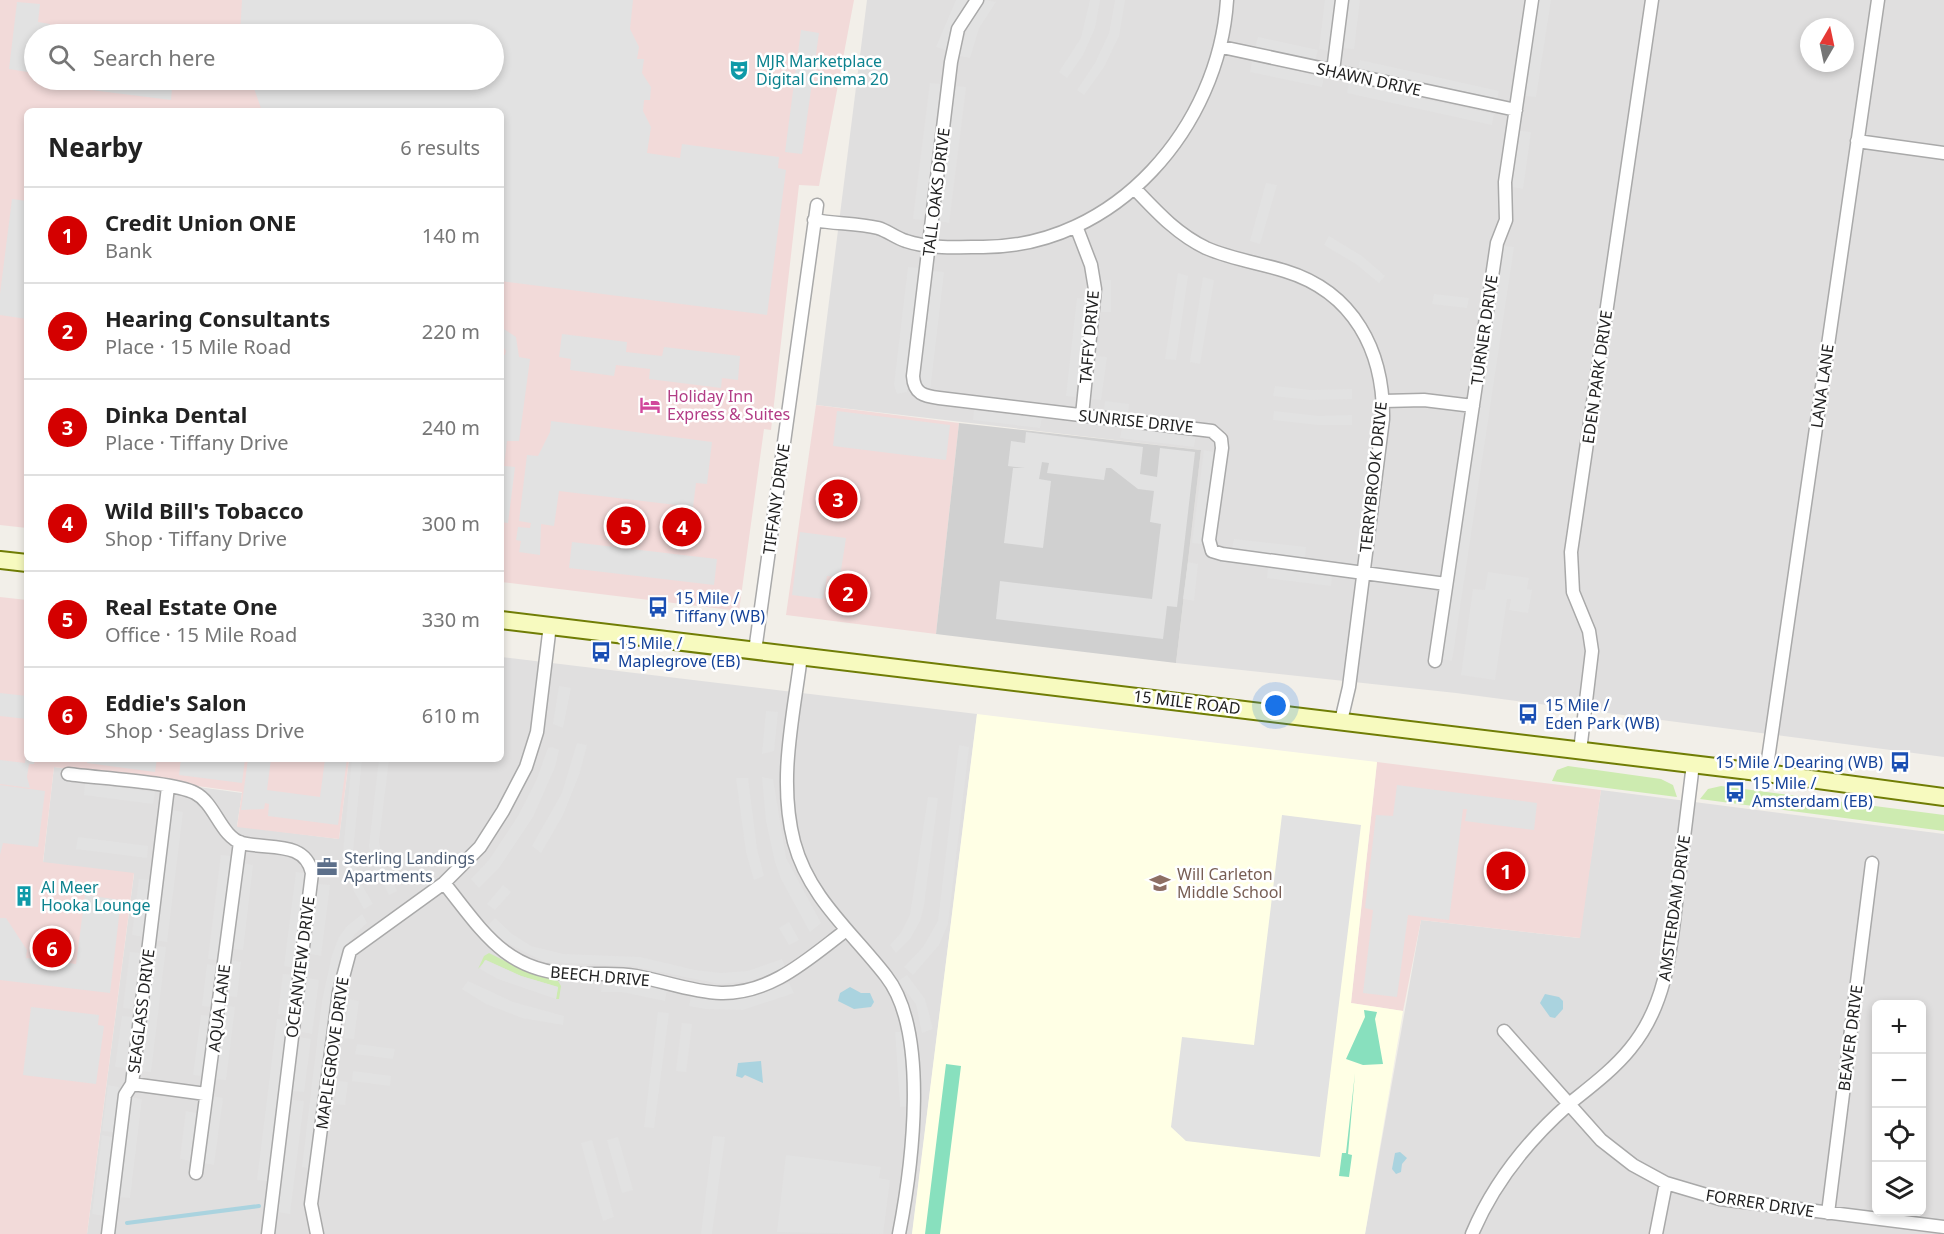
<!DOCTYPE html>
<html lang="en">
<head>
<meta charset="utf-8">
<style>
	body { margin:0; font-family:"Noto Sans",sans-serif; background:#f2f2f2; color:#222 }
	.controls { position:absolute; right:18px; bottom:18px; display:grid; overflow:hidden; border-radius:9px; box-shadow:0 3px 9px #0003 }
	.controls button { width:54px; height:54px; display:grid; place-items:center; padding:0; border:0; border-bottom:2px solid #e0e0e0; background:#fff; color:#222; font:30px sans-serif }
	.compass { position:absolute; left:1800px; top:18px; width:54px; height:54px; border-radius:50%; background:#fff; box-shadow:0 3px 9px #0003; rotate:9deg }
	.you { position:absolute; left:1276px; top:706px; width:21px; height:21px; margin:-15px; border:4px solid #fff; border-radius:50%; background:#1a73e8; box-shadow:0 0 0 9px #1a73e833 }
	.badge { display:grid; place-items:center; width:39px; height:39px; border-radius:50%; background:#d40000; color:#fff; font-size:20px; font-weight:700 }
	.pin { position:absolute; translate:-50% -50%; border:3px solid #fff; box-shadow:0 2px 6px #0006 }
	.list { margin:0; padding:0; list-style:none }
	h2 { display:flex; justify-content:space-between; align-items:center; height:78px; margin:0; padding:0 24px; font-size:26px }
	h2 small { font-size:20px; font-weight:400; color:#767676 }
	.list li { display:grid; grid-template-columns:39px 1fr auto; gap:18px; align-items:center; box-sizing:border-box; height:96px; padding:0 24px; border-top:2px solid #e0e0e0 }
	.list b { display:block; font-size:22px; white-space:nowrap }
	.list p { margin:0; font-size:20px; white-space:nowrap; color:#767676 }
	.list em { font-size:20px; font-style:normal; color:#767676 }
	.icon { flex:none; width:33px; height:33px; fill:none; stroke:currentColor; stroke-width:2; stroke-linecap:round; stroke-linejoin:round }
	.map { position:relative; flex:none; width:1944px; height:1234px; overflow:hidden }
	.search { position:absolute; background:#fff; box-shadow:0 3px 9px #0003; left:24px; top:24px; width:480px; height:66px; display:flex; align-items:center; gap:15px; box-sizing:border-box; padding:0 21px; border-radius:33px; color:#767676; font-size:22px }
	.panel { position:absolute; background:#fff; box-shadow:0 3px 9px #0003; left:24px; top:108px; width:480px; height:654px; border-radius:9px }
	.map>svg:first-child { display:block }
	.residential { fill:#e0dfdf; fill-rule:evenodd }
	.commercial { fill:#f2dad9; fill-rule:evenodd }
	.education { fill:#ffffe5 }
	.religious { fill:#d0d0d0 }
	.grass { fill:#cdebb0 }
	.pitch { fill:#88e0be }
	.parking { fill:#e2e2e2 }
	.water { fill:#aad3df }
	.lines { fill:none; stroke-linecap:round; stroke-linejoin:round }
	.stream { stroke:#aad3df; stroke-width:4 }
	.street-casing { stroke:#a9a9a9; stroke-width:15 }
	.secondary-casing { stroke:#707d05; stroke-width:20 }
	.street { stroke:#fff; stroke-width:12 }
	.secondary { stroke:#f7fabf; stroke-width:16 }
	.labels { text-anchor:middle; dominant-baseline:central; stroke-width:5; stroke-linejoin:round; paint-order:stroke }
	.culture-label { font-size:16px; fill:#0d838f; stroke:#fff; text-anchor:start }
	.street-label { font-size:16px; fill:#222; stroke:#fff }
	.hotel-label { font-size:16px; fill:#b23c85; stroke:#fff; text-anchor:start }
	.transit-label { font-size:16px; fill:#164399; stroke:#fff; text-anchor:start }
	.service-label { font-size:16px; fill:#4e5e75; stroke:#fff; text-anchor:start }
	.education-label { font-size:16px; fill:#785e54; stroke:#fff; text-anchor:start }
</style>
</head>
<body>
<div class="map">
<svg width="1944" height="1234" viewBox="0 0 1944 1234">
	<rect width="100%" height="100%" fill="#f2efe9"/>
	<path class="residential" d="M867 0H1944V757L1456 693 1176 663 1201 450 816 405ZM1809 27H1845V63H1809Z
		M501 657 977 714 912 1234H87L134 874 43 863 54 767 242 793 237 826 339 839 349 759H501Z
		M1601 790 1944 834V1234H1365L1421 920 1579 938ZM1876 1004H1922V1212H1876Z"/>
	<path class="commercial" d="M0 0H854L819 186 799 185 771 430 764 429 739 611 501 582V111H27V528L0 525ZM34 34H494V80H34Z
		M816 405 959 423 936 634 786 615Z
		M0 597 27 600V759H349L339 839 237 827 242 792 54 767 43 862 134 873 87 1234H0Z
		M1377 762 1601 790 1580 938 1421 920 1403 1011 1351 1003Z"/>
	<path class="education" d="M977 714 1377 762 1351 1003 1403 1011 1365 1234H912Z"/>
	<path class="religious" d="M959 423 1201 450 1176 663 936 634Z"/>
	<path class="grass" d="M1568 766 1661 779 1673 785 1677 797 1552 781 1557 770Z
		M1721 786 1944 815V831L1700 799 1708 789Z
		M489 953 523 970 558 981 561 986 559 999H556L558 987 521 976 486 960 478 969 484 956Z"/>
	<path class="pitch" d="M1364 1010 1377 1012 1375 1019 1383 1064 1363 1065 1346 1059 1365 1017Z
		M946 1064 961 1066 940 1234H925Z
		M1355 1073 1348 1154 1352 1155 1349 1177 1339 1176 1342 1153H1346Z"/>
	<path class="parking" d="M242 0H633L630 29 639 47 637 59H644L642 73 651 87 650 100H644L643 111 651 127 647 153 680 158 682 144 779 157 778 168 786 170 767 315 501 281V111H262L251 80H494V34H240Z
		M956 0H968L959 14 946 50 936 47Z
		M986 0 996 2 979 28 970 58 959 56 969 24Z
		M1090 0H1100L1095 28 1083 55 1067 78 1059 72 1081 38Z
		M1115 0H1125L1119 36 1104 67 1084 95 1077 90 1095 63 1109 33Z
		M1325 0H1336L1329 51 1319 49Z
		M1349 0H1360L1354 49 1342 48Z
		M1539 0H1551L1536 97 1525 96Z
		M17 2 40 4 38 22 50 24 49 34H34V73L9 69Z
		M801 30 819 33 802 154 785 152Z
		M1258 37 1318 50 1315 61 1255 48Z
		M1360 60 1499 91 1497 101 1358 70Z
		M1252 61 1324 77 1322 87 1250 72Z
		M52 80H190L189 88H172L171 100 51 85Z
		M930 83 941 84 924 220 913 219Z
		M1349 83 1494 114 1492 125 1347 93Z
		M955 86 966 87 949 223 938 221Z
		M1520 131 1531 132 1523 189 1512 187Z
		M1266 183 1277 185 1260 244 1250 241Z
		M12 199 27 201V319L0 315V294Z
		M1329 236 1362 256 1385 276 1379 283 1356 264 1324 245Z
		M1503 246 1514 247 1452 661 1441 659Z
		M908 267 919 268 907 392 897 394 894 385Z
		M933 271 944 272 930 391 919 389Z
		M1178 273 1188 276 1176 360 1165 359Z
		M1203 277 1214 280 1200 364 1190 362Z
		M1111 280V312H1101L1100 280Z
		M1434 294 1469 298 1467 308 1432 304Z
		M1077 298 1087 299 1076 397 1066 396Z
		M501 327 516 337 519 357 530 359 519 441H507L504 466 515 467 508 523 501 522V355H505L506 351 501 343Z
		M562 334 627 342 626 352 662 356 664 347 740 356 738 380 722 378 721 388 649 379 650 369 616 365 614 376 570 370 571 359 559 357Z
		M1096 356 1107 357 1101 400 1090 399Z
		M1275 386 1311 390 1352 389V399L1310 400 1273 396Z
		M1105 401 1129 404 1128 414 1104 412Z
		M974 410 1042 418 1040 428 973 420Z
		M837 411 950 425 946 460 833 446Z
		M1274 411 1319 416 1352 415V425H1318L1273 420Z
		M551 421 712 442 707 484 696 483 693 507 559 491 554 526 541 524 540 555 519 552 521 541 516 540 518 527 530 528 531 523 519 521 527 455 538 456 550 432Z
		M1122 427 1196 436 1194 447 1120 438Z
		M1026 432 1143 447 1140 474 1157 477 1160 448 1195 452 1177 607 1167 606 1163 639 996 619 1000 581 1152 599 1161 524 1150 522 1154 491 1138 489 1111 468H1106L1104 480 1047 473 1049 463 1042 462 1039 479 1051 481 1043 548 1004 543 1013 468H1025L1008 466 1011 441 1025 443Z
		M1204 450 1214 452 1203 544 1192 543Z
		M800 532 846 538 840 577 827 576 823 599 792 595Z
		M1234 539 1306 547 1305 558 1232 549Z
		M572 542 717 559 714 585 569 568Z
		M1188 562 1198 564 1194 601 1183 599Z
		M1268 568 1332 576 1331 586 1267 578Z
		M1488 572 1529 578 1527 589 1532 590 1528 613 1509 610 1511 599H1507L1495 680 1461 675 1473 589 1485 590Z
		M559 686 571 688 563 728 553 724Z
		M0 693 27 696V719L0 716Z
		M766 711 778 712 774 751 762 754Z
		M577 743 587 745 579 775 563 815 541 853 532 846 562 793Z
		M959 745 969 747 948 924 939 945 913 975 904 967 923 947 938 921Z
		M552 747 559 750 555 767 533 817 499 868 479 888 471 879 489 860 518 816 536 781 548 748Z
		M27 749V759H35L34 764H29L27 777 30 788 0 784V760L25 763Z
		M87 759H157L155 772 87 763Z
		M181 759H245L242 783 179 775Z
		M248 759H271L267 790 320 797 325 759H347L338 825 268 816 269 804 265 803 264 809 241 810Z
		M352 759H362L353 852 359 880 373 904 364 909 350 884 343 853Z
		M379 759H389L379 841 383 863 397 891 389 895 371 860 369 846Z
		M762 777 773 779 786 858 821 923 810 932 781 879 775 862 766 821Z
		M736 778H748L757 849 764 876 754 880 746 852Z
		M85 783 155 792 153 804 84 795Z
		M0 785 45 791 38 847 3 843 0 855Z
		M1397 785 1537 803 1534 830 1465 821 1467 809H1463L1449 920 1408 915 1397 997 1363 993 1373 910 1365 908 1376 815 1393 816Z
		M928 797 938 798 924 905 920 921 910 939 896 953 890 945 901 933 910 915Z
		M171 810 183 812 167 942 155 940Z
		M1282 815 1361 825 1320 1157 1186 1141 1171 1127 1182 1037 1254 1045Z
		M78 837 148 846 147 858 76 849Z
		M221 855 231 856 218 960 208 959Z
		M243 863 253 865 243 950 233 949Z
		M296 872 308 874 296 968 284 966Z
		M139 879 150 880 143 937 132 935Z
		M318 884 330 885 321 956 310 954Z
		M503 885 511 892 495 910 487 904Z
		M85 895 121 900 110 993 0 980V918H6L27 950 26 958 76 964Z
		M362 914 367 923 355 934 345 949 332 1002 312 1169 302 1167 322 1001 332 955 339 937 347 926Z
		M495 918 512 934 531 946 564 954 640 957 695 970 721 973 748 971 782 959 786 969 750 981 720 984 631 966 545 962 505 942 487 926Z
		M789 922 799 940 789 945 779 928Z
		M154 946 166 947 151 1072 139 1071Z
		M130 952 140 953 133 1009 123 1008Z
		M231 960 241 962 237 997 227 996Z
		M485 960 521 976 558 987 556 999 498 979 480 969Z
		M207 964 217 966 212 1007 202 1006Z
		M283 974 295 975 290 1015 278 1014Z
		M907 975 925 999 933 1029 922 1033 916 1004 898 981Z
		M307 978 319 980 312 1034 301 1032Z
		M468 981 513 1002 564 1016 563 1025 522 1018 486 1004 462 989Z
		M602 981 667 990 665 1001 622 992H601Z
		M789 983 794 993 743 1010 706 1009 689 1006 691 996 742 998Z
		M349 999 359 1001 354 1039 344 1038Z
		M225 1005 235 1007 226 1080 216 1079Z
		M31 1007 99 1015 98 1025 104 1026 96 1084 23 1075Z
		M658 1012 669 1013 654 1128 644 1127Z
		M201 1015 211 1016 203 1076 193 1075Z
		M122 1016 133 1017 126 1068 115 1067Z
		M277 1019 289 1021 269 1181 257 1180Z
		M682 1023 692 1024 686 1072 676 1071Z
		M895 1032H907L911 1106 900 1107Z
		M300 1037 311 1039 304 1092 293 1091Z
		M357 1044 395 1049 393 1059 355 1054Z
		M353 1071 391 1076 390 1086 352 1081Z
		M338 1081 348 1082 345 1105 335 1104Z
		M108 1085 119 1087 113 1132 102 1131Z
		M211 1096 223 1098 214 1165 203 1163Z
		M131 1097 142 1099 130 1198 119 1197Z
		M292 1100 304 1101 290 1214 278 1212Z
		M186 1111 197 1113 190 1161 180 1159Z
		M102 1135 113 1137 103 1216 92 1214Z
		M713 1136 725 1137 712 1234H701Z
		M618 1137 633 1190 622 1193 607 1140Z
		M592 1140 614 1217 603 1221 581 1143Z
		M786 1155 881 1167 879 1178 890 1180 883 1234 777 1232Z"/>
	<path class="water" d="M850 987 861 993H870L874 1002 871 1007 854 1009 838 1001 840 993Z
		M1545 994 1559 997 1563 1001V1009L1555 1018 1550 1017 1540 1003Z
		M761 1061 763 1083 745 1075 742 1078 736 1076 738 1063Z
		M1400 1152 1407 1158 1402 1164 1401 1172 1396 1174 1392 1169 1395 1153Z"/>
	<g class="lines">
		<path class="stream" d="M127 1223 259 1206"/>
		<g class="street-casing">
			<path id="street" d="M977 0 958 29 951 62 913 376C914 394 924 396 939 398L1212 431 1221 439 1222 448 1209 540 1212 551 1222 554 1446 584
				M1222 47 1516 110
				M1333 71 1342 0
				M1857 141 1944 153
				M1136 190C1157 212 1177 234 1206 248 1231 259 1259 263 1285 271 1354 292 1384 351 1383 419L1349 687 1341 721
				M814 220C835 224 857 223 878 228 888 231 896 238 906 241 929 249 960 247 983 247 1116 247 1219 126 1227 0
				M1076 226 1091 265 1095 289 1082 415
				M1383 401 1424 400 1473 406
				M755 651 817 205
				M801 656C793 719 778 780 794 842 809 898 852 932 886 976 930 1032 912 1167 899 1234
				M1435 661 1497 243 1506 220 1505 182 1532 0
				M1580 751 1592 651 1589 631 1573 592 1571 552 1652 0
				M1766 773 1878 0
				M68 774C96 778 174 782 195 793 215 803 221 837 242 843 268 850 305 840 312 873L268 1234
				M444 883C482 930 505 972 572 974 593 975 615 972 636 976 664 981 692 992 721 993 771 994 808 959 845 931
				M1504 1031 1601 1140 1633 1165 1666 1183 1720 1199 1944 1227
				M132 1084 206 1094
				M196 1173 240 842
				M1828 1213 1872 863
				M108 1234 125 1095 132 1084 168 787
				M317 1234 311 1204 339 992 350 951 444 883 480 847 503 811 526 767 537 732 550 625
				M1472 1234C1494 1182 1527 1141 1569 1104 1590 1087 1613 1070 1630 1049 1669 1002 1671 944 1678 886 1683 846 1688 805 1693 764
				M1656 1234 1666 1183"/>
		</g>
		<g class="secondary-casing">
			<path id="secondary" d="M0 560 27 563
				M501 620 1766 773 1944 797"/>
		</g>
		<use href="#street" class="street"/>
		<use href="#secondary" class="secondary"/>
	</g>
	<defs>
		<g id="theatre-bare" transform="scale(1.62)"><path d="M-5-5.5Q0-4 5-5.5V0Q5 5 0 6Q-5 5-5 0ZM-3.3-2.5H-1v1.5H-3.3ZM1-2.5H3.3v1.5H1ZM-2.8 1Q0 5.5 2.8 1Z" fill="#0f9aa8" stroke="#fff" stroke-width="2.5" paint-order="stroke"/></g>
		<g id="hotel-bare" transform="scale(1.62)"><path d="M-6-4.5h1.5V1H6V5H4.5V3h-9V5H-6ZM-4 0a1.8 1.8 0 1 1 3.6 0ZM.5 0V-2.5h3Q6-2.5 6 0Z" fill="#d1479c" stroke="#fff" stroke-width="2.5" paint-order="stroke"/></g>
		<g id="bus-bare" transform="scale(1.62)"><path d="M-5-6H5V4H4V6H2V4H-2V6H-4V4H-5ZM-3.5-4V0h7V-4ZM-3.5 1.2v1.5H-2V1.2ZM2 1.2v1.5H3.5V1.2Z" fill="#1a4fb4" stroke="#fff" stroke-width="2.5" paint-order="stroke"/></g>
		<g id="office-bare" transform="scale(1.62)"><path d="M-6-3h4V-5.5h4V-3h4V5H-6ZM-1-4.5V-3h2v-1.5ZM-6 0V1H6V0Z" fill="#5c6f8a" stroke="#fff" stroke-width="2.5" paint-order="stroke"/></g>
		<g id="school-bare" transform="scale(1.62)"><path d="M0-5L7-2L0 1L-7-2ZM-4 1L0 2.5L4 1V4Q0 6-4 4Z" fill="#8d6e63" stroke="#fff" stroke-width="2.5" paint-order="stroke"/></g>
		<g id="building-bare" transform="scale(1.62)"><path d="M-4-6H4V6H1V3H-1V6H-4ZM-2.5-4.3h1.7v1.8h-1.7ZM.8-4.3h1.7v1.8H.8ZM-2.5-1h1.7V.8h-1.7ZM.8-1h1.7V.8H.8Z" fill="#0f9aa8" stroke="#fff" stroke-width="2.5" paint-order="stroke"/></g>
	</defs>
	<g fill-rule="evenodd">
		<use href="#theatre-bare" x="739" y="70"/>
		<use href="#hotel-bare" x="650" y="405"/>
		<use href="#bus-bare" x="658" y="607"/>
		<use href="#bus-bare" x="601" y="652"/>
		<use href="#bus-bare" x="1528" y="714"/>
		<use href="#bus-bare" x="1900" y="762"/>
		<use href="#bus-bare" x="1735" y="792"/>
		<use href="#office-bare" x="327" y="867"/>
		<use href="#school-bare" x="1160" y="883"/>
		<use href="#building-bare" x="24" y="896"/>
	</g>
	<g class="labels">
		<g class="culture-label">
			<text x="756" y="61">MJR Marketplace<tspan x="756" dy="18">Digital Cinema 20</tspan></text>
			<text x="41" y="887">Al Meer<tspan x="41" dy="18">Hooka Lounge</tspan></text>
		</g>
		<g class="street-label">
			<text transform="translate(1369 79) rotate(12)">SHAWN DRIVE</text>
			<text transform="translate(936 192) rotate(-83)">TALL OAKS DRIVE</text>
			<text transform="translate(1484 330) rotate(-82)">TURNER DRIVE</text>
			<text transform="translate(1089 337) rotate(-85)">TAFFY DRIVE</text>
			<text transform="translate(1597 377) rotate(-82)">EDEN PARK DRIVE</text>
			<text transform="translate(1822 386) rotate(-82)">LANA LANE</text>
			<text transform="translate(1136 421) rotate(6)">SUNRISE DRIVE</text>
			<text transform="translate(1373 477) rotate(-84)">TERRYBROOK DRIVE</text>
			<text transform="translate(776 499) rotate(-82)">TIFFANY DRIVE</text>
			<text transform="translate(1187 702) rotate(7)">15 MILE ROAD</text>
			<text transform="translate(1674 908) rotate(-82)">AMSTERDAM DRIVE</text>
			<text transform="translate(300 967) rotate(-83)">OCEANVIEW DRIVE</text>
			<text transform="translate(600 976) rotate(5)">BEECH DRIVE</text>
			<text transform="translate(219 1008) rotate(-83)">AQUA LANE</text>
			<text transform="translate(141 1011) rotate(-83)">SEAGLASS DRIVE</text>
			<text transform="translate(1850 1038) rotate(-83)">BEAVER DRIVE</text>
			<text transform="translate(332 1053) rotate(-82)">MAPLEGROVE DRIVE</text>
			<text transform="translate(1760 1203) rotate(9)">FORRER DRIVE</text>
		</g>
		<g class="hotel-label">
			<text x="667" y="396">Holiday Inn<tspan x="667" dy="18">Express &amp; Suites</tspan></text>
		</g>
		<g class="transit-label">
			<text x="675" y="598">15 Mile /<tspan x="675" dy="18">Tiffany (WB)</tspan></text>
			<text x="618" y="643">15 Mile /<tspan x="618" dy="18">Maplegrove (EB)</tspan></text>
			<text x="1545" y="705">15 Mile /<tspan x="1545" dy="18">Eden Park (WB)</tspan></text>
			<text x="1883" y="762" text-anchor="end">15 Mile / Dearing (WB)</text>
			<text x="1752" y="783">15 Mile /<tspan x="1752" dy="18">Amsterdam (EB)</tspan></text>
		</g>
		<g class="service-label">
			<text x="344" y="858">Sterling Landings<tspan x="344" dy="18">Apartments</tspan></text>
		</g>
		<g class="education-label">
			<text x="1177" y="874">Will Carleton<tspan x="1177" dy="18">Middle School</tspan></text>
		</g>
	</g>
</svg>
<div class="controls">
<button>+</button>
<button>−</button>
<button><svg class="icon" aria-label="locate" viewBox="0 0 24 24"><circle cx="12" cy="12" r="6"/><path d="M12 2v4M12 18v4M2 12h4M18 12h4"/></svg></button>
<button><svg class="icon" aria-label="layers" viewBox="0 0 24 24"><path d="M12 4l9 5-9 5-9-5zM3 14l9 5 9-5"/></svg></button>
</div>
<svg class="compass" viewBox="-18 -18 36 36"><path d="M0-13l5 13h-10z" fill="#e53935"/><path d="M0 13l5-13h-10z" fill="#767676"/></svg>
<div class="you"></div>
<div class="pin badge" style="left:1506px;top:871px">1</div>
<div class="pin badge" style="left:848px;top:593px">2</div>
<div class="pin badge" style="left:838px;top:499px">3</div>
<div class="pin badge" style="left:682px;top:527px">4</div>
<div class="pin badge" style="left:626px;top:526px">5</div>
<div class="pin badge" style="left:52px;top:948px">6</div>
<div class="search"><svg class="icon" aria-label="search" viewBox="0 0 24 24"><circle cx="10" cy="10" r="6"/><path d="M15 15l6 6"/></svg>Search here</div>
<section class="panel">
<h2>Nearby<small>6 results</small></h2>
<ul class="list">
<li><span class="badge">1</span><div><b>Credit Union ONE</b><p>Bank</p></div><em>140 m</em></li>
<li><span class="badge">2</span><div><b>Hearing Consultants</b><p>Place · 15 Mile Road</p></div><em>220 m</em></li>
<li><span class="badge">3</span><div><b>Dinka Dental</b><p>Place · Tiffany Drive</p></div><em>240 m</em></li>
<li><span class="badge">4</span><div><b>Wild Bill's Tobacco</b><p>Shop · Tiffany Drive</p></div><em>300 m</em></li>
<li><span class="badge">5</span><div><b>Real Estate One</b><p>Office · 15 Mile Road</p></div><em>330 m</em></li>
<li><span class="badge">6</span><div><b>Eddie's Salon</b><p>Shop · Seaglass Drive</p></div><em>610 m</em></li>
</ul>
</section>
</div>
</body>
</html>
